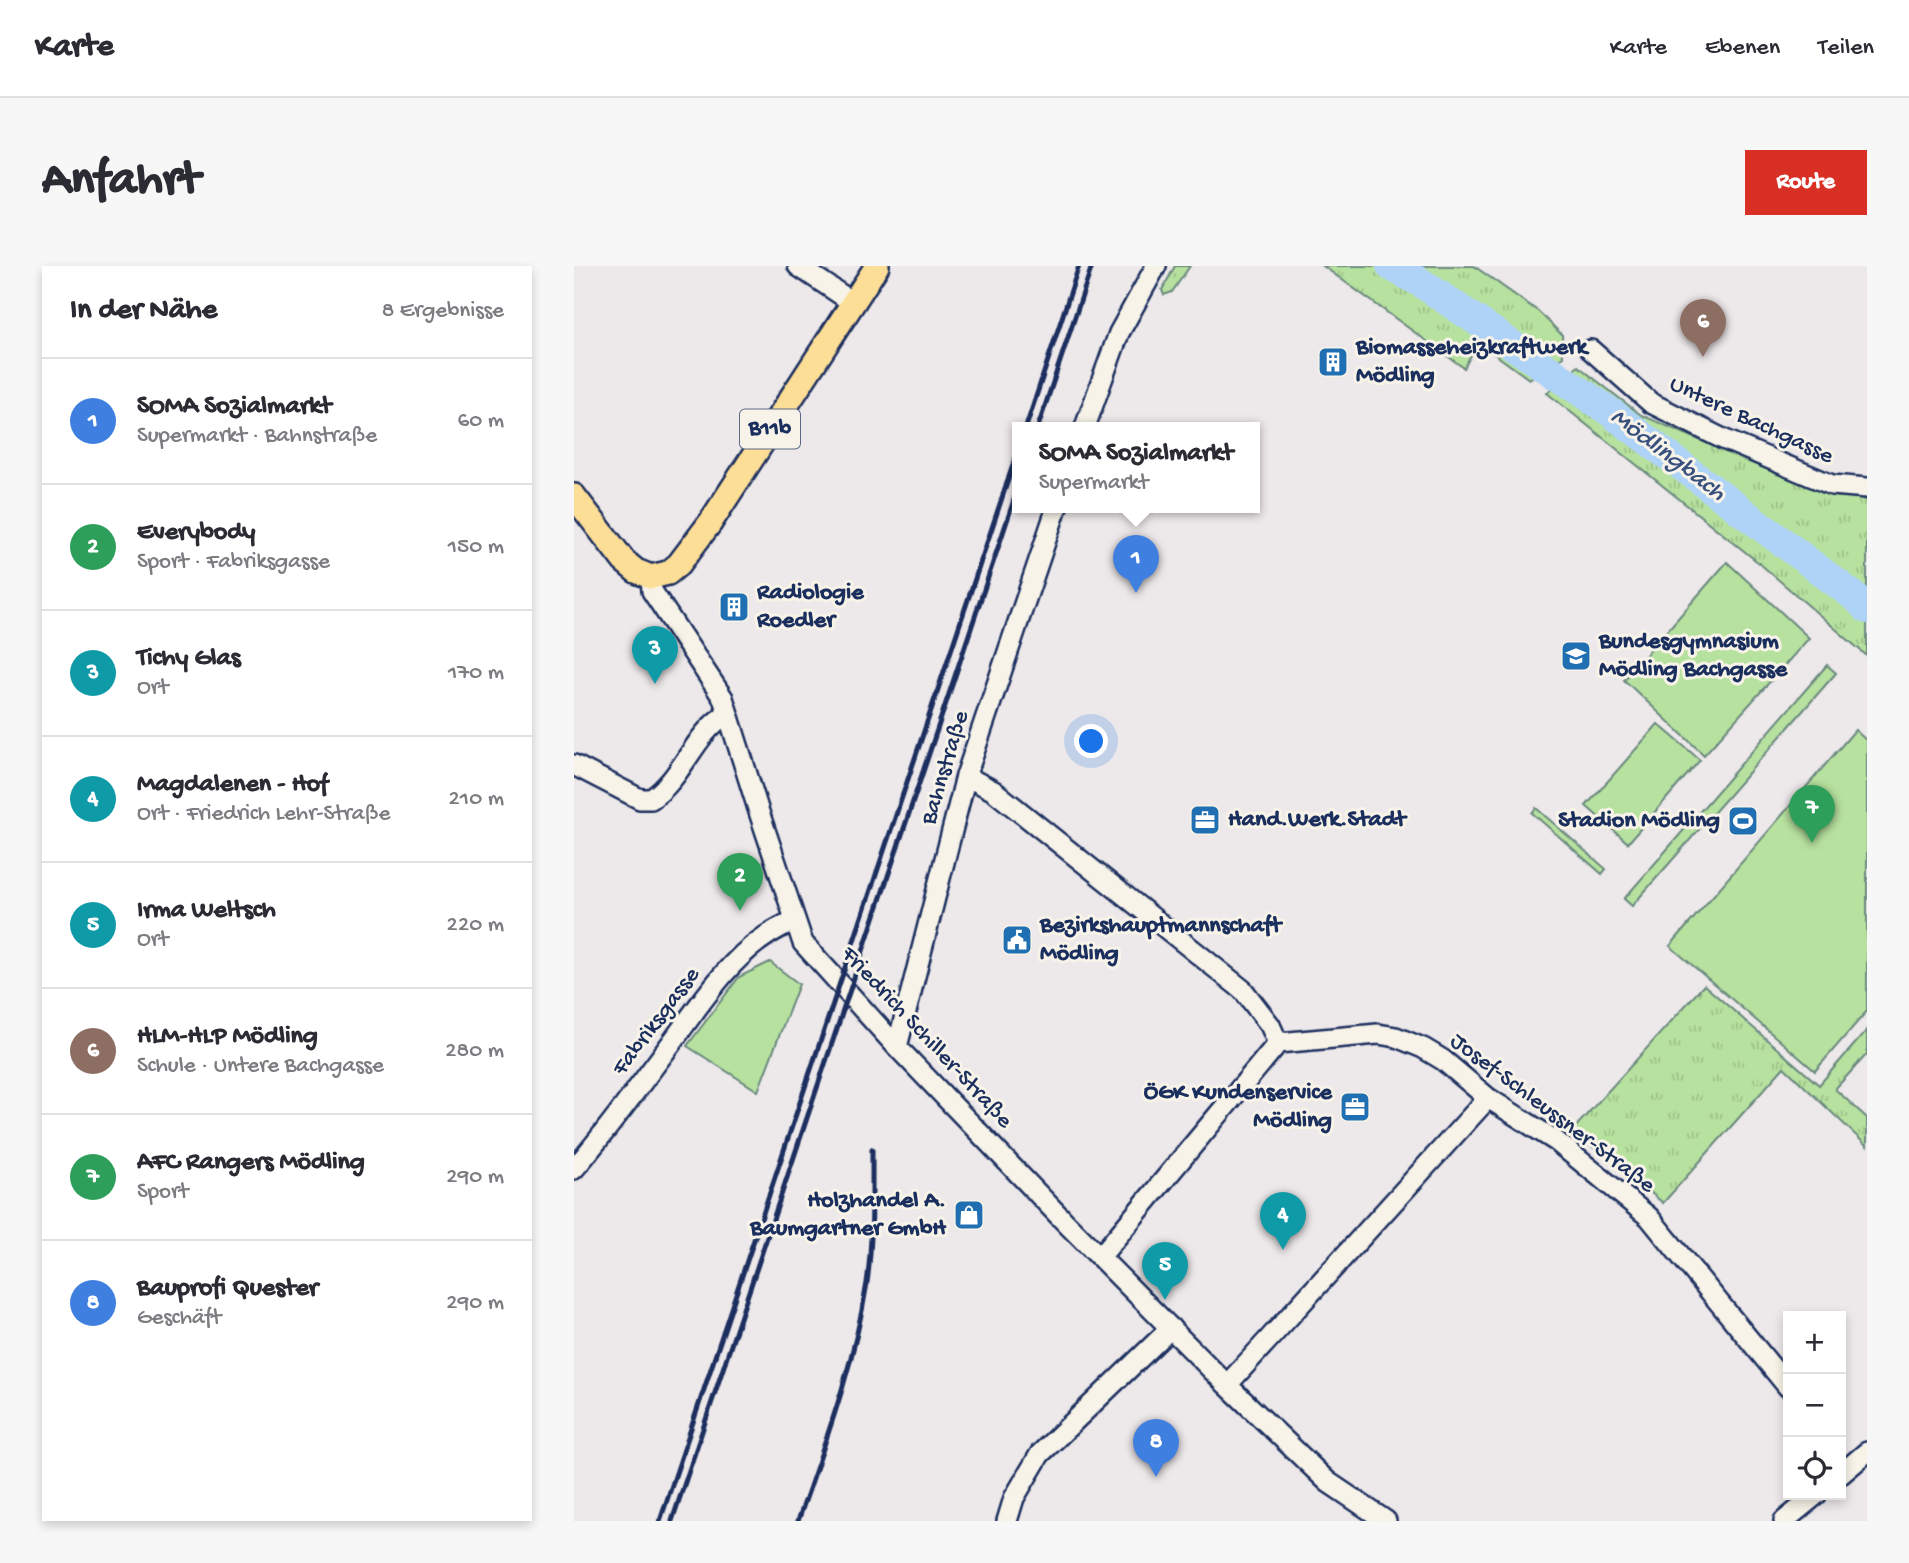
<!DOCTYPE html>
<html lang="de">
<head>
<meta charset="utf-8">
<style>
	body { margin:0; font-family:"Gochi Hand",sans-serif; background:#f7f7f7; color:#2b2b33 }
	.controls { position:absolute; right:21px; bottom:21px; display:grid; overflow:hidden; border-radius:0px; box-shadow:0 4px 10px #0003 }
	.controls button { width:63px; height:63px; display:grid; place-items:center; padding:0; border:0; border-bottom:2px solid #e1e1e2; background:#fff; color:#2b2b33; font:35px sans-serif }
	.you { position:absolute; left:518px; top:476px; width:24px; height:24px; margin:-18px; border:5px solid #fff; border-radius:50%; background:#1a73e8; box-shadow:0 0 0 10px #1a73e833 }
	.badge { display:grid; place-items:center; width:46px; height:46px; border-radius:50%; background:#d93025; color:#fff; font-size:23px; font-weight:700 }
	.pin { position:absolute; translate:-50% -58px; filter:drop-shadow(0 2px 4px #0008) }
	.pin::after { content:''; position:absolute; top:37px; width:24px; height:21px; background:inherit; clip-path:polygon(0 0,100% 0,50% 100%) }
	.popup { position:absolute; left:438px; top:156px; width:248px; height:91px; box-sizing:border-box; display:grid; place-content:center; border-radius:0px; background:#fff; filter:drop-shadow(0 2px 5px #0005); font-size:23px; white-space:nowrap; color:#7c7c81 }
	.popup b { font-size:26px; color:#2b2b33 }
	.popup::after { content:''; position:absolute; left:50%; top:100%; margin-left:-14px; border:14px solid transparent; border-top-color:#fff }
	.list { margin:0; padding:0; list-style:none }
	h2 { display:flex; justify-content:space-between; align-items:center; height:91px; margin:0; padding:0 28px; font-size:30px }
	h2 small { font-size:23px; font-weight:400; color:#7c7c81 }
	.list li { display:grid; grid-template-columns:46px 1fr auto; gap:21px; align-items:center; box-sizing:border-box; height:126px; padding:0 28px; border-top:2px solid #e1e1e2 }
	.list b { display:block; font-size:26px; white-space:nowrap }
	.list p { margin:0; font-size:23px; white-space:nowrap; color:#7c7c81 }
	.list em { font-size:23px; font-style:normal; color:#7c7c81 }
	.icon { flex:none; width:38px; height:38px; fill:none; stroke:currentColor; stroke-width:2; stroke-linecap:round; stroke-linejoin:round }
	.map { position:relative; flex:none; width:1293px; height:1255px; overflow:hidden; border-radius:0px }
	header { display:flex; align-items:center; gap:42px; box-sizing:border-box; height:98px; padding:0 35px; background:#fff; border-bottom:2px solid #e1e1e2 }
	header strong { font-size:33px }
	nav { display:flex; gap:38px; margin-inline-start:auto; font-size:24px }
	.intro { display:flex; align-items:center; justify-content:space-between; box-sizing:border-box; height:168px; padding:0 42px }
	h1 { margin:0; font-size:49px }
	.button { padding:18px 32px; border-radius:0px; background:#d93025; color:#fff; font-size:24px; font-weight:700 }
	main { display:flex; gap:42px; padding:0 42px }
	aside { flex:1; background:#fff; border-radius:0px; box-shadow:0 4px 10px #0003 }
	.map>svg:first-child { display:block }
	.grass { fill:url(#grass-tufts); stroke:#69887e; stroke-width:2 }
	.pitch { fill:#b7e19e; stroke:#69887e; stroke-width:2 }
	.lines { fill:none; stroke-linecap:round; stroke-linejoin:round }
	.river { stroke:#aed3f7; stroke-width:30 }
	.minor-casing { stroke:#1b2f5e; stroke-width:24 }
	.major-casing { stroke:#1b2f5e; stroke-width:28 }
	.minor { stroke:#f7f3e8; stroke-width:19 }
	.major { stroke:#fdde96; stroke-width:23 }
	.rail { stroke:#1b2f5e; stroke-width:5 }
	.labels { text-anchor:middle; dominant-baseline:central; stroke-width:6; stroke-linejoin:round; paint-order:stroke }
	.shield { fill:#f7f3e8; stroke:#5d6a87; stroke-width:2 }
	.shield-label { font-size:23px; font-weight:bold; fill:#1b2f5e }
	.poi-label { font-size:24px; font-weight:bold; fill:#1b2f5e; stroke:#f7f3e8; text-anchor:start }
	.street-label { font-size:24px; fill:#1b2f5e; stroke:#f7f3e8 }
	.water-label { font-size:26px; font-style:italic; fill:#38507d; stroke:#f7f3e8 }
</style>
</head>
<body>
<header>
<strong>Karte</strong>
<nav><a>Karte</a><a>Ebenen</a><a>Teilen</a></nav>
</header>
<div class="intro"><h1>Anfahrt</h1><a class="button">Route</a></div>
<main>
<aside>
<h2>In der Nähe<small>8 Ergebnisse</small></h2>
<ul class="list">
<li><span class="badge" style="background:#3f7fe0">1</span><div><b>SOMA Sozialmarkt</b><p>Supermarkt · Bahnstraße</p></div><em>60 m</em></li>
<li><span class="badge" style="background:#2e9e5b">2</span><div><b>Everybody</b><p>Sport · Fabriksgasse</p></div><em>150 m</em></li>
<li><span class="badge" style="background:#0f9aa8">3</span><div><b>Tichy Glas</b><p>Ort</p></div><em>170 m</em></li>
<li><span class="badge" style="background:#0f9aa8">4</span><div><b>Magdalenen - Hof</b><p>Ort · Friedrich Lehr-Straße</p></div><em>210 m</em></li>
<li><span class="badge" style="background:#0f9aa8">5</span><div><b>Irma Weltsch</b><p>Ort</p></div><em>220 m</em></li>
<li><span class="badge" style="background:#8d6e63">6</span><div><b>HLM-HLP Mödling</b><p>Schule · Untere Bachgasse</p></div><em>280 m</em></li>
<li><span class="badge" style="background:#2e9e5b">7</span><div><b>AFC Rangers Mödling</b><p>Sport</p></div><em>290 m</em></li>
<li><span class="badge" style="background:#3f7fe0">8</span><div><b>Bauprofi Quester</b><p>Geschäft</p></div><em>290 m</em></li>
</ul>
</aside>
<div class="map">
<svg width="1293" height="1255" viewBox="0 0 1293 1255">
	<defs>
		<pattern id="grass-tufts" width="24" height="20" patternUnits="userSpaceOnUse" patternTransform="scale(1.75)"><rect width="24" height="20" fill="#b7e19e"/><path d="M3 7l-1-3M5 7V3M7 7l1-3M15 17l-1-3M17 17v-4M19 17l1-3" fill="none" stroke="#9dc18a"/></pattern>
	</defs>
	<rect width="100%" height="100%" fill="#ede8e9"/>
	<filter id="ink" filterUnits="userSpaceOnUse"><feTurbulence type="fractalNoise" baseFrequency=".0143" numOctaves="2"/><feDisplacementMap in="SourceGraphic" scale="14" xChannelSelector="R" yChannelSelector="G"/><feConvolveMatrix kernelMatrix="1 2 1 2 8 2 1 2 1" color-interpolation-filters="sRGB"/></filter>
	<g filter="url(#ink)">
		<path class="grass" d="M601 0H616L598 26 590 29 588 24Z
			M749 0H900L965 46 988 69 989 91 955 113 904 76 890 102Z
			M1004 100 1067 149 1207 209 1293 234V390L1185 297 973 127Z
			M1130 719 1245 819 1293 764V788L1261 823 1293 852V880L1210 801 1089 937 1046 900 997 866Z"/>
		<path class="pitch" d="M1153 296 1235 372 1130 489 1050 414Z
			M1253 399 1262 407 1058 640 1050 633Z
			M1084 458 1126 494 1054 577 1012 540Z
			M1281 464 1293 475V745L1241 805 1096 680Z
			M962 542 1032 603 1028 608 958 547Z
			M196 696 225 718 184 825 113 780 165 711Z"/>
		<g class="lines">
			<path class="river" d="M817 0 846 16 1035 145 1285 334 1293 343"/>
			<g class="minor-casing">
				<path id="minor" d="M224 0 278 36
					M1017 84 1077 137 1149 173 1258 219 1293 222
					M511 161 545 67 582 0
					M77 311 78 325 149 432 185 546 229 677 323 781 491 956 653 1119 754 1216 812 1255
					M0 499 66 533H77C109 512 120 467 153 448
					M392 510 420 525 669 724 696 759 704 777
					M323 781 392 510 483 241
					M0 903C33 865 62 824 93 783 129 735 162 678 220 655
					M526 991 704 777 804 768 822 771 849 782 869 794 914 832 982 875 1075 951 1214 1121
					M653 1119 914 832
					M1267 1208 1293 1186
					M433 1255 440 1232 466 1188 597 1062
					M1210 1255 1242 1229"/>
			</g>
			<g class="major-casing">
				<path id="major" d="M0 230 50 295 62 305 77 311 94 307 105 298 136 257 303 0"/>
			</g>
			<use href="#minor" class="minor"/>
			<use href="#major" class="major"/>
			<path class="rail" d="M452 161 505 0
				M464 161 518 0
				M86 1255 443 187
				M98 1255 443 225
				M224 1255C251 1177 280 1099 293 1017 299 973 298 928 298 883"/>
		</g>
	</g>
	<defs>
		<g id="building-square" transform="scale(1.575)"><rect x="-9" y="-9" width="18" height="18" rx="4" fill="#1f6fb2" stroke="#f7f3e8"/><path d="M-4-6H4V6H1V3H-1V6H-4ZM-2.5-4.3h1.7v1.8h-1.7ZM.8-4.3h1.7v1.8H.8ZM-2.5-1h1.7V.8h-1.7ZM.8-1h1.7V.8H.8Z" fill="#fff"/></g>
		<g id="school-square" transform="scale(1.575)"><rect x="-9" y="-9" width="18" height="18" rx="4" fill="#1f6fb2" stroke="#f7f3e8"/><path d="M0-5L7-2L0 1L-7-2ZM-4 1L0 2.5L4 1V4Q0 6-4 4Z" fill="#fff"/></g>
		<g id="office-square" transform="scale(1.575)"><rect x="-9" y="-9" width="18" height="18" rx="4" fill="#1f6fb2" stroke="#f7f3e8"/><path d="M-6-3h4V-5.5h4V-3h4V5H-6ZM-1-4.5V-3h2v-1.5ZM-6 0V1H6V0Z" fill="#fff"/></g>
		<g id="stadium-square" transform="scale(1.575)"><rect x="-9" y="-9" width="18" height="18" rx="4" fill="#1f6fb2" stroke="#f7f3e8"/><path d="M0-5a6.5 5 0 1 0 0 10a6.5 5 0 1 0 0-10ZM-3.5-1.8h7v3.6h-7Z" fill="#fff"/></g>
		<g id="civic-square" transform="scale(1.575)"><rect x="-9" y="-9" width="18" height="18" rx="4" fill="#1f6fb2" stroke="#f7f3e8"/><path d="M-.6-6.5H3V-4.5H.6V-3L4-1V1h2V6H-6V1h2V-1L-.6-3ZM-1.2 2.5V6h2.4V2.5Z" fill="#fff"/></g>
		<g id="shop-square" transform="scale(1.575)"><rect x="-9" y="-9" width="18" height="18" rx="4" fill="#1f6fb2" stroke="#f7f3e8"/><path d="M-5-2.5h2.3a2.7 3.5 0 0 1 5.4 0H5L5.5 6h-11ZM-1.5-2.5h3a1.5 2.3 0 0 0-3 0Z" fill="#fff"/></g>
	</defs>
	<g fill-rule="evenodd">
		<use href="#building-square" x="759" y="96"/>
		<use href="#building-square" x="160" y="341"/>
		<use href="#school-square" x="1002" y="390"/>
		<use href="#office-square" x="631" y="554"/>
		<use href="#stadium-square" x="1169" y="555"/>
		<use href="#civic-square" x="443" y="674"/>
		<use href="#office-square" x="781" y="841"/>
		<use href="#shop-square" x="395" y="949"/>
	</g>
	<g class="labels">
		<rect class="shield" x="166" y="143.5" width="60" height="39" rx="5"/>
		<g class="shield-label">
			<text x="196" y="163">B11b</text>
		</g>
		<g class="poi-label">
			<text x="782" y="82">Biomasseheizkraftwerk<tspan x="782" dy="28">Mödling</tspan></text>
			<text x="183" y="327">Radiologie<tspan x="183" dy="28">Roedler</tspan></text>
			<text x="1025" y="376">Bundesgymnasium<tspan x="1025" dy="28">Mödling Bachgasse</tspan></text>
			<text x="654" y="554">Hand.Werk.Stadt</text>
			<text x="1146" y="555" text-anchor="end">Stadion Mödling</text>
			<text x="466" y="660">Bezirkshauptmannschaft<tspan x="466" dy="28">Mödling</tspan></text>
			<text x="758" y="827" text-anchor="end">ÖGK Kundenservice<tspan x="758" dy="28">Mödling</tspan></text>
			<text x="372" y="935" text-anchor="end">Holzhandel A.<tspan x="372" dy="28">Baumgartner GmbH</tspan></text>
		</g>
		<g class="street-label">
			<text transform="translate(1177 155) rotate(25)">Untere Bachgasse</text>
			<text transform="translate(372 502) rotate(-73)">Bahnstraße</text>
			<text transform="translate(83 756) rotate(-53)">Fabriksgasse</text>
			<text transform="translate(352 772) rotate(47)">Friedrich Schiller-Straße</text>
			<text transform="translate(978 848) rotate(37)">Josef-Schleussner-Straße</text>
		</g>
		<g class="water-label">
			<text transform="translate(1093 190) rotate(37)">Mödlingbach</text>
		</g>
	</g>
</svg>
<div class="controls">
<button>+</button>
<button>−</button>
<button><svg class="icon" aria-label="locate" viewBox="0 0 24 24"><circle cx="12" cy="12" r="6"/><path d="M12 2v4M12 18v4M2 12h4M18 12h4"/></svg></button>
</div>
<div class="you"></div>
<div class="pin badge" style="left:562px;top:327px;background:#3f7fe0">1</div>
<div class="popup"><b>SOMA Sozialmarkt</b>Supermarkt</div>
<div class="pin badge" style="left:166px;top:645px;background:#2e9e5b">2</div>
<div class="pin badge" style="left:81px;top:418px;background:#0f9aa8">3</div>
<div class="pin badge" style="left:709px;top:984px;background:#0f9aa8">4</div>
<div class="pin badge" style="left:591px;top:1034px;background:#0f9aa8">5</div>
<div class="pin badge" style="left:1129px;top:91px;background:#8d6e63">6</div>
<div class="pin badge" style="left:1238px;top:577px;background:#2e9e5b">7</div>
<div class="pin badge" style="left:582px;top:1211px;background:#3f7fe0">8</div>
</div>
</main>
</body>
</html>
